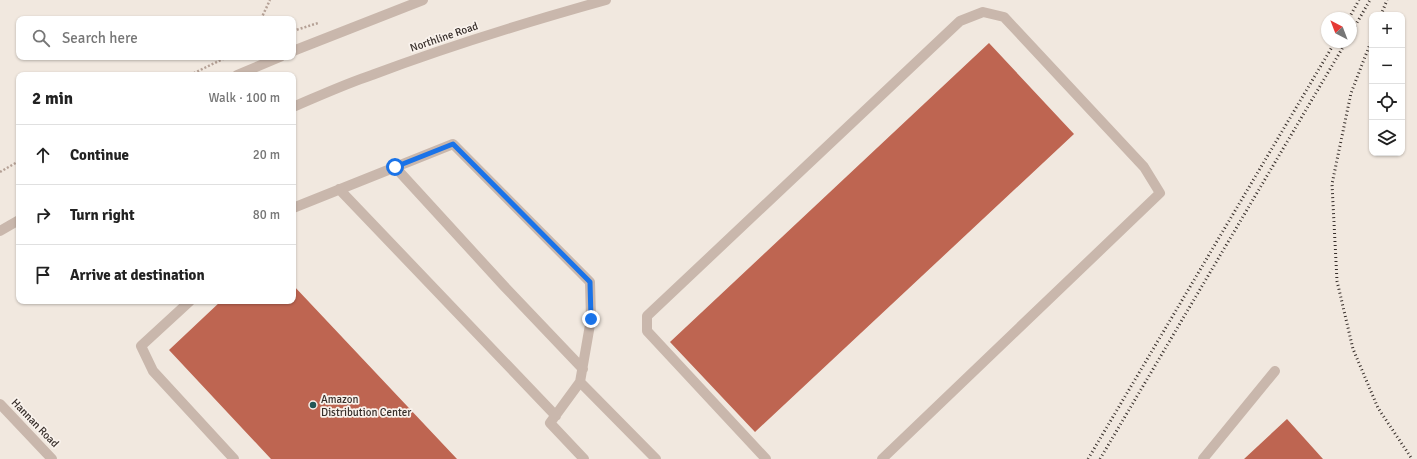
<!DOCTYPE html>
<html lang="en">
<head>
<meta charset="utf-8">
<style>
	body { margin:0; font-family:Signika,sans-serif; background:#f2f2f2; color:#222 }
	.controls { position:absolute; right:12px; top:12px; display:grid; overflow:hidden; border-radius:8px; box-shadow:0 1px 3px #0004 }
	.controls button { width:36px; height:36px; display:grid; place-items:center; padding:0; border:0; border-bottom:1px solid #e0e0e0; background:#fff; color:#222; font:20px sans-serif }
	.compass { position:absolute; left:1321px; top:12px; width:36px; height:36px; border-radius:50%; background:#fff; box-shadow:0 1px 3px #0004; rotate:318deg }
	.stop { position:absolute; width:12px; height:12px; margin:-9px; border:3px solid #1a73e8; border-radius:50%; background:#fff }
	.stop.end { background:#1a73e8; border-color:#fff; box-shadow:0 1px 4px #0008 }
	.list { margin:0; padding:0; list-style:none }
	h2 { display:flex; justify-content:space-between; align-items:center; height:52px; margin:0; padding:0 16px; font-size:17px }
	h2 small { font-size:13px; font-weight:400; color:#767676 }
	.list li { display:grid; grid-template-columns:26px 1fr auto; gap:12px; align-items:center; box-sizing:border-box; height:60px; padding:0 16px; border-top:1px solid #e0e0e0 }
	.list b { display:block; font-size:15px; white-space:nowrap }
	.list em { font-size:13px; font-style:normal; color:#767676 }
	.icon { flex:none; width:22px; height:22px; fill:none; stroke:currentColor; stroke-width:2; stroke-linecap:round; stroke-linejoin:round }
	.map { position:relative; flex:none; width:1417px; height:459px; overflow:hidden }
	.search { position:absolute; background:#fff; box-shadow:0 1px 3px #0004; left:16px; top:16px; width:280px; height:44px; display:flex; align-items:center; gap:10px; box-sizing:border-box; padding:0 14px; border-radius:8px; color:#767676; font-size:15px }
	.panel { position:absolute; background:#fff; box-shadow:0 1px 3px #0004; left:16px; top:72px; width:280px; height:232px; border-radius:8px }
	.map>svg:first-child { display:block }
	.building { fill:#be6551 }
	.lines { fill:none; stroke-linecap:round; stroke-linejoin:round }
	.path { stroke:#b5a196; stroke-width:2.5; stroke-dasharray:2 2; stroke-linecap:butt }
	.minor { stroke:#c9b7ac; stroke-width:10 }
	.rail { stroke:#372e2a; stroke-width:3; stroke-dasharray:1 3; stroke-linecap:butt }
	.route { stroke:#1a73e8; stroke-width:5 }
	.poi-dot { fill:#225656; stroke:#f9f2ec; stroke-width:1.5 }
	.labels { text-anchor:middle; dominant-baseline:central; stroke-width:3.5; stroke-linejoin:round; paint-order:stroke }
	.street-label { font-size:11px; fill:#372e2a; stroke:#f9f2ec }
	.poi-label { font-size:11px; fill:#372e2a; stroke:#f9f2ec; text-anchor:start }
</style>
</head>
<body>
<div class="map">
<svg width="1417" height="459" viewBox="0 0 1417 459">
	<rect width="100%" height="100%" fill="#f1e8df"/>
	<path class="building" d="M989 43 1074 134 755 432 670 342Z
		M293 285 457 459H271L169 350 221 301H293Z
		M1287 419 1323 459H1244Z"/>
	<g class="lines">
		<path class="path" d="M261 19 270 0
			M293 31 318 23
			M190 75 227 57
			M0 172 19 161"/>
		<path class="minor" d="M293 51 423 0
			M237 75 280 57
			M293 107C319 96 345 84 372 75 449 46 527 22 606 0
			M395 167 504 286 583 369
			M339 189 556 416
			M293 208 453 144 590 282 591 319 580 382 550 423 584 459
			M0 231 19 220
			M190 301 141 346 153 371 234 459
			M580 382 656 459
			M0 404 52 459
			M766 459 647 331V316L960 21 983 12 1004 17 1144 167 1160 193 882 459
			M1203 459 1275 371"/>
		<path class="rail" d="M1381 15 1387 0
			M1349 18 1359 0
			M1351 33 1370 0
			M1372 39 1351 93 1332 184 1337 281 1353 349 1378 408 1412 459
			M1088 459 1335 42
			M1100 459 1346 42"/>
	</g>
	<g class="lines">
		<path class="route" d="M395 167 453 144 590 282 591 319"/>
	</g>
	<circle class="poi-dot" cx="313" cy="405" r="4"/>
	<g class="labels">
		<g class="street-label">
			<text transform="translate(444 37) rotate(-19)">Northline Road</text>
			<text transform="translate(35 423) rotate(46)">Hannan Road</text>
		</g>
		<g class="poi-label">
			<text x="321" y="399">Amazon<tspan x="321" dy="13">Distribution Center</tspan></text>
		</g>
	</g>
</svg>
<div class="controls">
<button>+</button>
<button>−</button>
<button><svg class="icon" aria-label="locate" viewBox="0 0 24 24"><circle cx="12" cy="12" r="6"/><path d="M12 2v4M12 18v4M2 12h4M18 12h4"/></svg></button>
<button><svg class="icon" aria-label="layers" viewBox="0 0 24 24"><path d="M12 4l9 5-9 5-9-5zM3 14l9 5 9-5"/></svg></button>
</div>
<svg class="compass" viewBox="-18 -18 36 36"><path d="M0-13l5 13h-10z" fill="#e53935"/><path d="M0 13l5-13h-10z" fill="#767676"/></svg>
<div class="stop" style="left:395px;top:167px"></div>
<div class="stop end" style="left:591px;top:319px"></div>
<div class="search"><svg class="icon" aria-label="search" viewBox="0 0 24 24"><circle cx="10" cy="10" r="6"/><path d="M15 15l6 6"/></svg>Search here</div>
<section class="panel">
<h2>2 min<small>Walk · 100 m</small></h2>
<ul class="list">
<li><svg class="icon" aria-label="ahead" viewBox="0 0 24 24"><path d="M12 20V5M6 11l6-6 6 6"/></svg><div><b>Continue</b></div><em>20 m</em></li>
<li><svg class="icon" aria-label="right" viewBox="0 0 24 24"><path d="M7 20v-9h11M14 6l5 5-5 5"/></svg><div><b>Turn right</b></div><em>80 m</em></li>
<li><svg class="icon" aria-label="arrive" viewBox="0 0 24 24"><path d="M6 21V4h12l-3 4 3 4H6"/></svg><div><b>Arrive at destination</b></div></li>
</ul>
</section>
</div>
</body>
</html>
